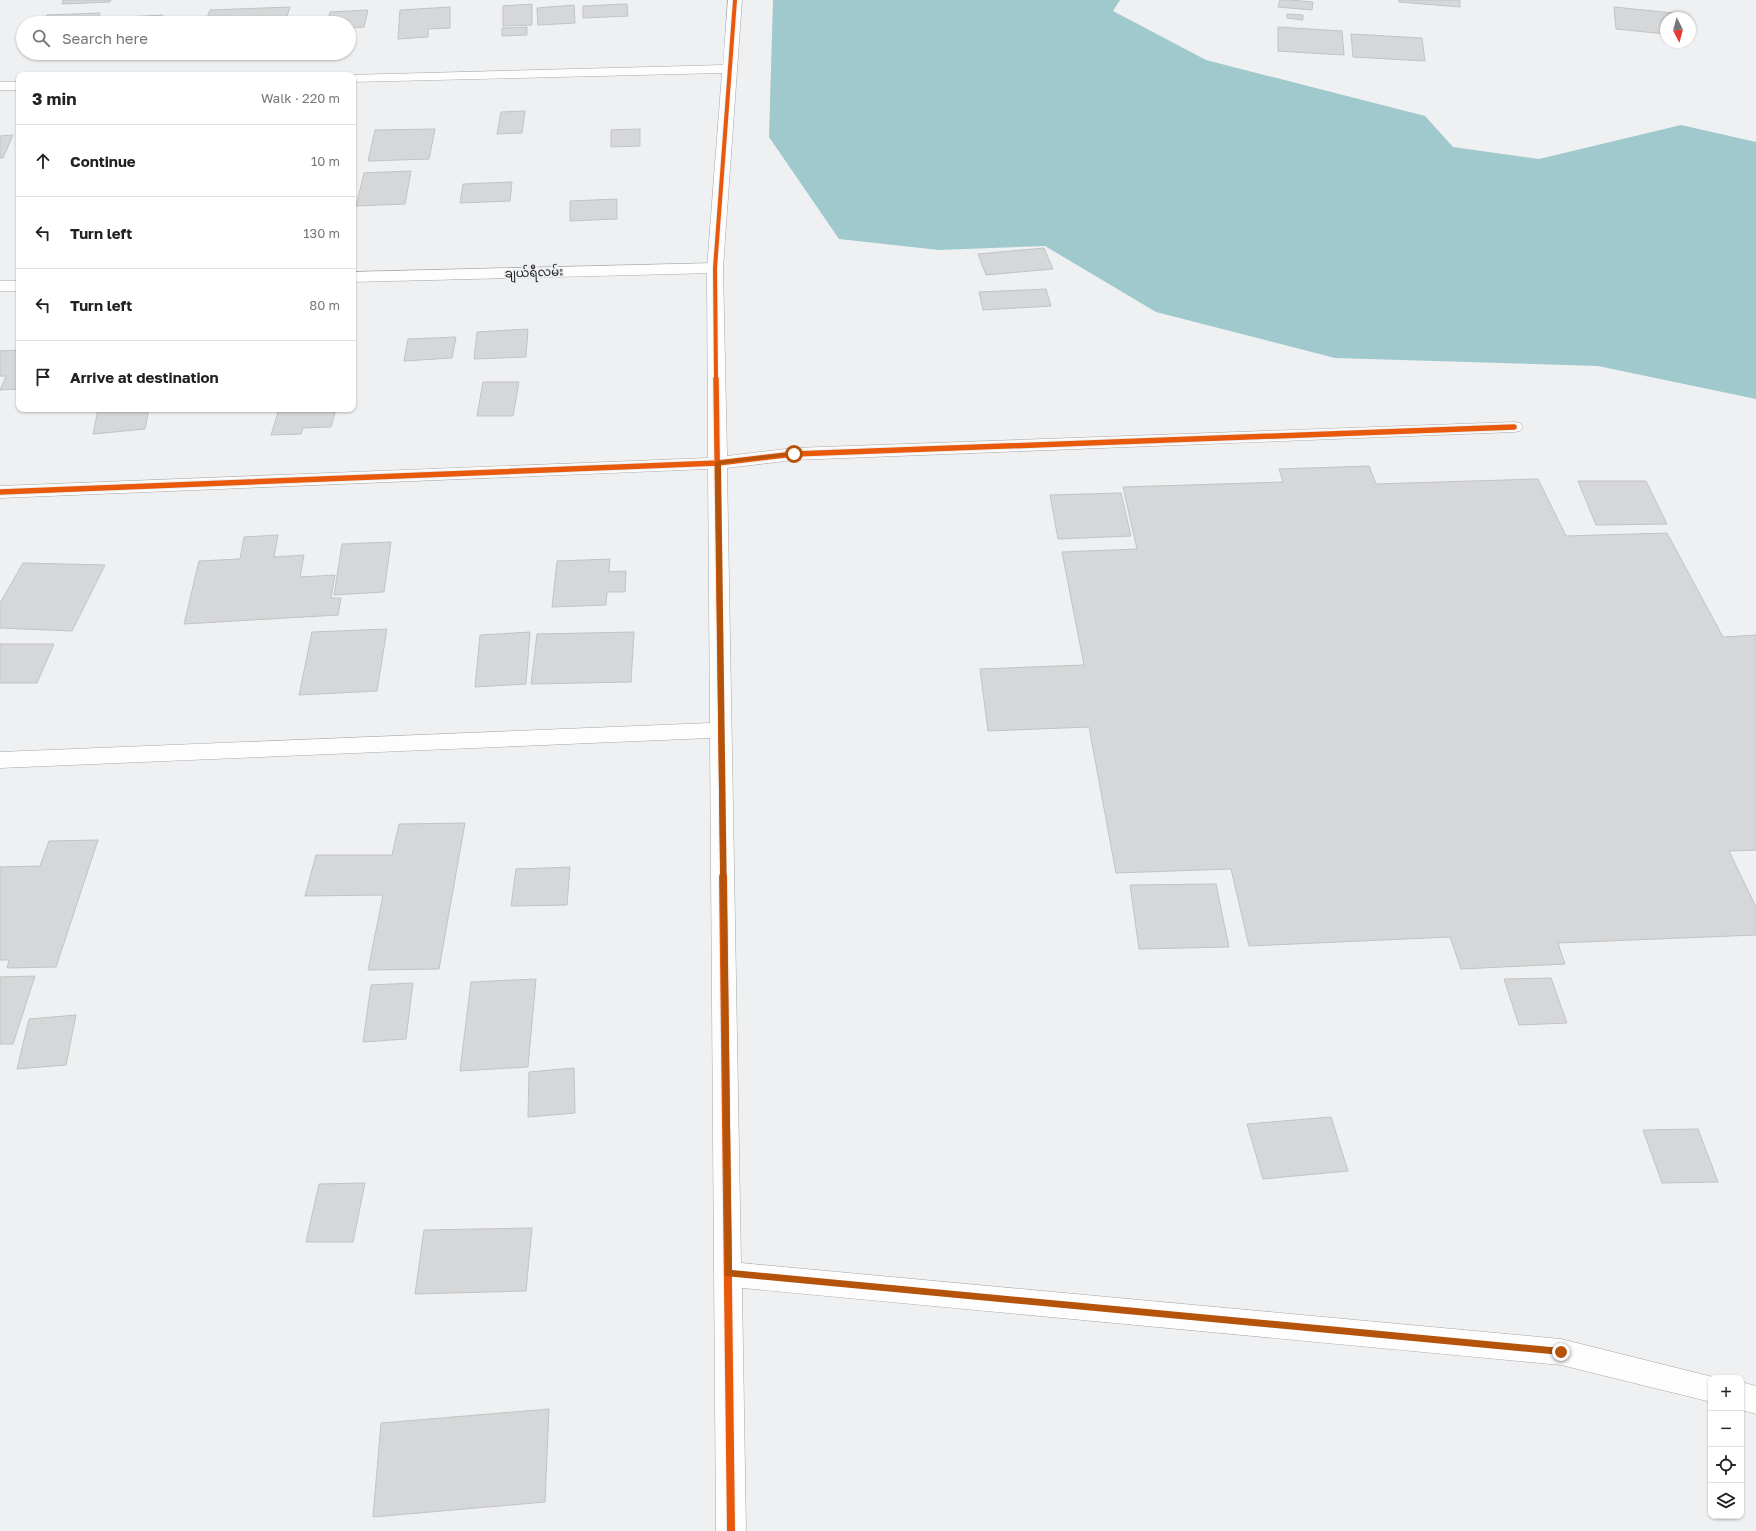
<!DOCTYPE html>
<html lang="en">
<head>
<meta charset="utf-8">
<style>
	body { margin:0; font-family:"Golos Text","Noto Sans Myanmar",sans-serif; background:#f2f2f2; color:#222 }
	.controls { position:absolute; right:12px; bottom:12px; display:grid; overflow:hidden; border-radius:8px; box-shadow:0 1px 3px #0004 }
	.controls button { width:36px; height:36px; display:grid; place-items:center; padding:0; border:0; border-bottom:1px solid #e0e0e0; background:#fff; color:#222; font:20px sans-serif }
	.compass { position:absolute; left:1660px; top:12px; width:36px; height:36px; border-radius:50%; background:#fff; box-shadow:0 1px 3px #0004; rotate:174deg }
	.stop { position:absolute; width:12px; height:12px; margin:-9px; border:3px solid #b45309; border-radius:50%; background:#fff }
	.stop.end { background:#b45309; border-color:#fff; box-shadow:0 1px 4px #0008 }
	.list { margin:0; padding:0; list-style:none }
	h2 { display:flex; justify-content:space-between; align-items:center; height:52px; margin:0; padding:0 16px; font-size:17px }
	h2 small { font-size:13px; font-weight:400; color:#767676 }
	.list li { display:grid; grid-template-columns:26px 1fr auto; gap:12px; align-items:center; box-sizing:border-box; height:72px; padding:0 16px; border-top:1px solid #e0e0e0 }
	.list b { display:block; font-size:15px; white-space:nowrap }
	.list em { font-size:13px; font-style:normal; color:#767676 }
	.icon { flex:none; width:22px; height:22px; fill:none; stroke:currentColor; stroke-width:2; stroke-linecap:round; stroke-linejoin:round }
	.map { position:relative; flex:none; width:1756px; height:1531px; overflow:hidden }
	.search { position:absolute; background:#fff; box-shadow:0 1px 3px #0004; left:16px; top:16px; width:340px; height:44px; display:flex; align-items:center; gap:10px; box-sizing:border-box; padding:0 14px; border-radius:22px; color:#767676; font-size:15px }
	.panel { position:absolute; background:#fff; box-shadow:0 1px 3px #0004; left:16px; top:72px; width:340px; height:340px; border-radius:8px }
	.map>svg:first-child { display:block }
	.water { fill:#9fc9cd }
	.building { fill:#d6d7d8; stroke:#c2c3c4 }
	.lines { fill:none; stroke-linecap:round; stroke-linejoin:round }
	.minor-casing { stroke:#a5a6a7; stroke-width:1 }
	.tertiary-casing { stroke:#a5a6a7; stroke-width:1 }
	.minor { fill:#fdfdfd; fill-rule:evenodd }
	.tertiary { fill:#fdfdfd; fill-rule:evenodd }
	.cycleway-far2-casing { stroke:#eef0f3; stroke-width:6 }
	.cycleway-far1-casing { stroke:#eef0f3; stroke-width:8 }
	.cycleway-casing { stroke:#eef0f3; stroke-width:10 }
	.cycleway-far2 { stroke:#e8590c; stroke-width:4 }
	.cycleway-far1 { stroke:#e8590c; stroke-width:5.5 }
	.cycleway { stroke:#e8590c; stroke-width:8 }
	.route { fill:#b45309 }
	.labels { text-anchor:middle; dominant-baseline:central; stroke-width:3.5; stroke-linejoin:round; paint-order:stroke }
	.far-street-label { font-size:12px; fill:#191a1b; stroke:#eef0f3 }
</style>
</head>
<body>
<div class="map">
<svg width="1756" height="1531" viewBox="0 0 1756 1531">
	<rect width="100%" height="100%" fill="#eff0f2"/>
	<path class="water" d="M773 0H1120L1113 11 1206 60 1425 116 1453 147 1539 159 1681 125 1756 142V399L1598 366 1335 358 1156 312 1045 246 939 250 839 239 769 137Z"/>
	<path class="building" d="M63 0H111L110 2 62 4Z
		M1280 0H1289L1313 2 1312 10 1278 7Z
		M1399 0H1460V7L1399 2Z
		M532 4V25L503 26V6Z
		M627 4 628 16 583 18V6Z
		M574 5 575 23 538 25 537 8Z
		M290 7 285 23H205L210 10Z
		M450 7V28L428 29V37L398 39 400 10Z
		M1614 7 1673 13V18H1666V34L1616 29Z
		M368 10 364 27 349 28V23H327L330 12Z
		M100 13 96 23H43L47 15Z
		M1287 14 1303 15V20L1287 18Z
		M163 15 161 23H123L125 17Z
		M527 27V35L502 36V28Z
		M1278 27 1342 31 1344 55 1278 51Z
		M1351 34 1422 38 1425 61 1353 57Z
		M525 111 522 133 497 134 501 112Z
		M435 129 429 159 368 161 375 130Z
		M640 129V146L611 147V130Z
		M13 135 3 158H0V136Z
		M411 171 405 204 356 206 364 173Z
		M512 182 510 201 460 203 463 184Z
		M617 199V219L570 221V201Z
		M1044 248 1053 269 986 275 978 254Z
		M1046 289 1051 306 983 310 979 292Z
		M528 329 526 357 474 359 477 332Z
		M456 337 452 358 404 361 408 339Z
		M19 350V389L0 390 6 376H0V351Z
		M483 382H519L513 416H477Z
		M98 409H149L145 429 93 434Z
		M279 409H336L331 427 303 428 301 434 271 435Z
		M1369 466 1376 484 1538 479 1566 536 1667 533 1723 637 1756 635V850L1729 851 1756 907V935L1558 943 1565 964 1461 969 1450 937 1249 946 1231 869 1116 873 1089 727 988 731 980 669 1084 665 1062 552 1137 549 1123 487 1283 482 1279 469Z
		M1578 481H1646L1667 524 1596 525Z
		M1121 493 1131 536 1058 539 1050 495Z
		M278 535 274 557 304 555 300 577 335 575 331 598H341L338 615 184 624 199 561 240 559 244 537Z
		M391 542 384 592 334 595 342 544Z
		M610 559 609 572 626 571 625 592H607L606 605 552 607 557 561Z
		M23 563 105 565 72 631 0 628V603Z
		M387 629 377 691 299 695 312 632Z
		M530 632 526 684 475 687 480 635Z
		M634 632 631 682 531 684 537 634Z
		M0 644H54L37 683H0Z
		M465 823 439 969 368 970 383 895 305 896 316 855H392L399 824Z
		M98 840 56 967 7 968 9 960H0V867L40 866 49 841Z
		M570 867 567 905 511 906 516 869Z
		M1216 884 1229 947 1139 949 1130 885Z
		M35 976 13 1044H0V977Z
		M1551 978 1567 1023 1519 1025 1504 979Z
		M536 979 528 1067 460 1071 471 982Z
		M413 983 406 1039 363 1042 371 985Z
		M76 1015 66 1065 17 1069 29 1019Z
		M574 1068 575 1113 528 1117 529 1072Z
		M1331 1117 1348 1171 1263 1179 1247 1124Z
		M1698 1129 1718 1182 1662 1183 1643 1130Z
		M365 1183 353 1242H306L319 1184Z
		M532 1228 526 1291 415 1294 424 1230Z
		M549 1409 545 1502 373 1517 381 1423Z"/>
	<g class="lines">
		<g class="minor-casing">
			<path id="minor" d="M728 0H742L723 268 727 456 794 448 1514 422 1520 423 1523 427 1520 431 1514 432 794 460 727 468 741 1263 1561 1339 1717 1378H1711V1402L1561 1365 742 1288 746 1531H716L710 738 0 768V752L710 723 708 469 0 498V486L708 458 707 268 722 73 353 82V75H348L723 65Z
				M0 82H19V90H0Z
				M1741 1382 1756 1386V1414L1741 1410Z"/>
		</g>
		<g class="tertiary-casing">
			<path id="tertiary" d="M715 263 721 265 723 268 721 271 715 273 353 282V272Z
				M0 281H19V291H0Z"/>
		</g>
		<use href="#minor" class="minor"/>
		<use href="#tertiary" class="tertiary"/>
		<g class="cycleway-far2-casing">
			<path id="cycleway-far2" d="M716 380 715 268 735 0"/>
		</g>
		<g class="cycleway-far1-casing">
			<path id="cycleway-far1" d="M716 379 723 878
				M0 492 718 463 794 454 1514 427"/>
		</g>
		<g class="cycleway-casing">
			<path id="cycleway" d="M723 877 731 1531"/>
		</g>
		<use href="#cycleway-far2" class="cycleway-far2"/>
		<use href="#cycleway-far1" class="cycleway-far1"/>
		<use href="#cycleway" class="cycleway"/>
	</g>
	<path class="route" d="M794 452 797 454 796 455 721 464 732 1270 1561 1348 1564 1349 1565 1352 1564 1354 1561 1355 725 1276 715 463 718 461Z"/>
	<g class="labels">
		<g class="far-street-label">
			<text transform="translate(534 272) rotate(-2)">ချယ်ရီလမ်း</text>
		</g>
	</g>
</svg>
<div class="controls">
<button>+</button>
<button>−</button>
<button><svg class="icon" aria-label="locate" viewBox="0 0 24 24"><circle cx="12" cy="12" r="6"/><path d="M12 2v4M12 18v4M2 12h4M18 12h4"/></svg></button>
<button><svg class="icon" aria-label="layers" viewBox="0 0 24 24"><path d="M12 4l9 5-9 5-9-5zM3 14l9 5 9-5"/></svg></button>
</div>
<svg class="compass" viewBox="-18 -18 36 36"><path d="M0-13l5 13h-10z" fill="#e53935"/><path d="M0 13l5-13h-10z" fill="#767676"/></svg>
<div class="stop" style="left:794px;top:454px"></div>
<div class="stop end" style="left:1561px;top:1352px"></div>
<div class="search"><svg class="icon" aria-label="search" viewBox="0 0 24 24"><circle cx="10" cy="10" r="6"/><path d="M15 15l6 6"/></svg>Search here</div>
<section class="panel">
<h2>3 min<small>Walk · 220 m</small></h2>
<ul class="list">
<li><svg class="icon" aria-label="ahead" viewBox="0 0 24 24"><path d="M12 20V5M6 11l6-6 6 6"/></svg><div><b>Continue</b></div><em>10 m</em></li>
<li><svg class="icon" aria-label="left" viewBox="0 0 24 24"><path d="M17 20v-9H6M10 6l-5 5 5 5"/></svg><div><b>Turn left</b></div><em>130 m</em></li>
<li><svg class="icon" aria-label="left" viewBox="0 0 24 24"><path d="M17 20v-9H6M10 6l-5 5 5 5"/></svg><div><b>Turn left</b></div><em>80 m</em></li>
<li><svg class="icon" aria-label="arrive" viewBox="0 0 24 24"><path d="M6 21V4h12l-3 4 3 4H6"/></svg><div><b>Arrive at destination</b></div></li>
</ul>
</section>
</div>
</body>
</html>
